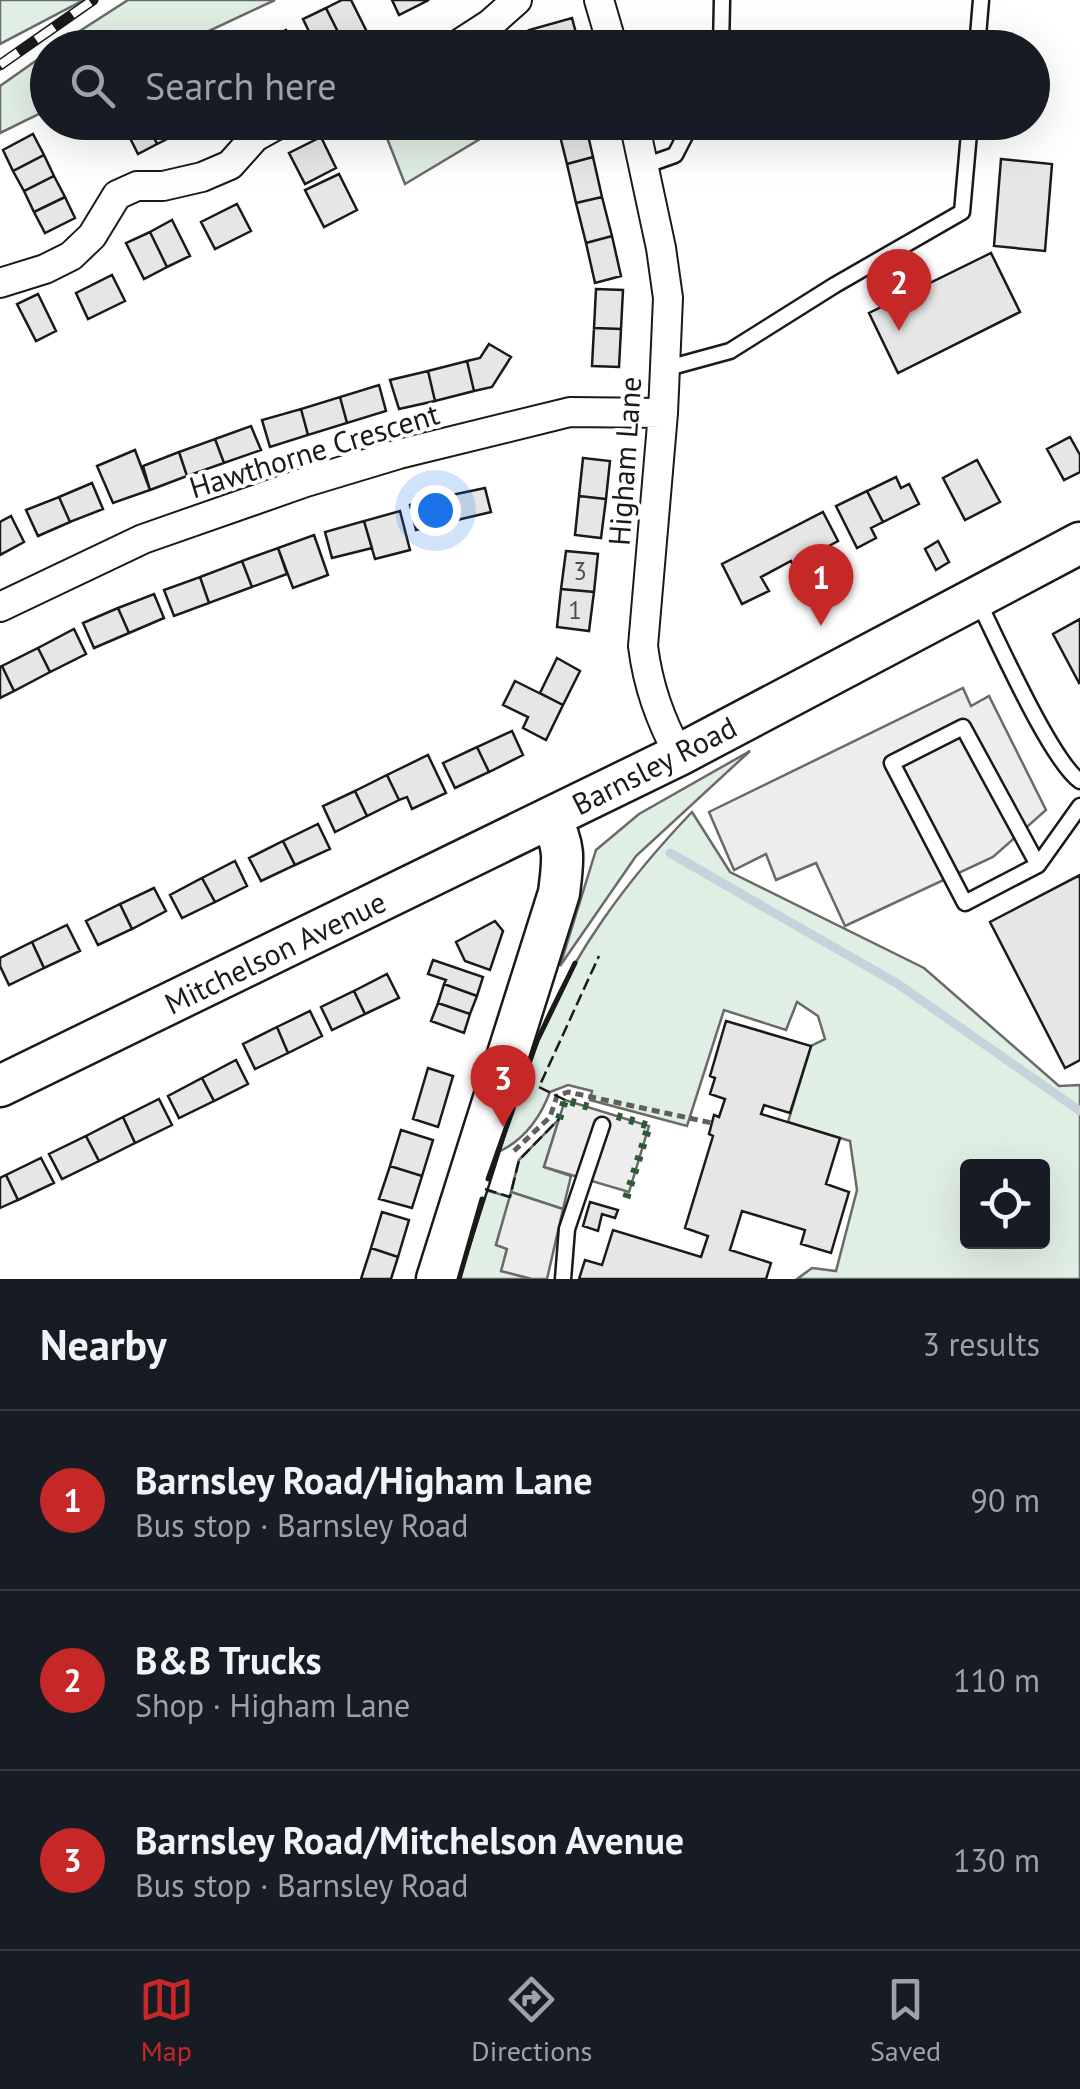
<!DOCTYPE html>
<html lang="en">
<head>
<meta charset="utf-8">
<style>
	body { margin:0; font-family:"PT Sans",sans-serif; background:#242831; color:#f1f3f6 }
	.controls { position:absolute; right:30px; bottom:30px; display:grid; overflow:hidden; border-radius:10px; box-shadow:0 10px 40px #0002 }
	.controls button { width:90px; height:90px; display:grid; place-items:center; padding:0; border:0; border-bottom:2px solid #363941; background:#171b24; color:#f1f3f6; font:50px sans-serif }
	.you { position:absolute; left:435px; top:510px; width:35px; height:35px; margin:-25px; border:8px solid #fff; border-radius:50%; background:#1a73e8; box-shadow:0 0 0 15px #1a73e833 }
	.badge { display:grid; place-items:center; width:65px; height:65px; border-radius:50%; background:#c62828; color:#fff; font-size:32px; font-weight:700 }
	.pin { position:absolute; translate:-50% -82px; filter:drop-shadow(0 2px 5px #0008) }
	.pin::after { content:''; position:absolute; top:52px; width:35px; height:30px; background:inherit; clip-path:polygon(0 0,100% 0,50% 100%) }
	.list { margin:0; padding:0; list-style:none }
	h2 { display:flex; justify-content:space-between; align-items:center; height:130px; margin:0; padding:0 40px; font-size:42px }
	h2 small { font-size:32px; font-weight:400; color:#9ea1a6 }
	.list li { display:grid; grid-template-columns:65px 1fr auto; gap:30px; align-items:center; box-sizing:border-box; height:180px; padding:0 40px; border-top:2px solid #363941 }
	.list b { display:block; font-size:38px; white-space:nowrap }
	.list p { margin:0; font-size:32px; white-space:nowrap; color:#9ea1a6 }
	.list em { font-size:32px; font-style:normal; color:#9ea1a6 }
	.icon { flex:none; width:55px; height:55px; fill:none; stroke:currentColor; stroke-width:2; stroke-linecap:round; stroke-linejoin:round }
	.map { position:relative; flex:none; width:1080px; height:1279px; overflow:hidden }
	.search { position:absolute; background:#171b24; box-shadow:0 10px 40px #0002; left:30px; right:30px; top:30px; height:110px; display:flex; align-items:center; gap:25px; box-sizing:border-box; padding:0 35px; border-radius:55px; color:#9ea1a6; font-size:38px }
	.sheet { height:670px; background:#171b24 }
	nav { display:flex; justify-content:space-around; align-items:center; box-sizing:border-box; height:140px; border-top:2px solid #363941; background:#171b24; font-size:28px; color:#9ea1a6 }
	nav a { display:grid; justify-items:center; gap:5px }
	nav .on { color:#c62828 }
	.map>svg:first-child { display:block }
	.green { fill:#e0efe3; stroke:#6a6a6a; stroke-width:2.5; fill-rule:evenodd }
	.parking { fill:#ededed; stroke:#6a6a6a; stroke-width:2.5 }
	.lines { fill:none; stroke-linecap:round; stroke-linejoin:round }
	.stream { stroke:#c6d2dc; stroke-width:9 }
	.building { fill:#e6e6e6; stroke:#1a1a1a; stroke-width:2.5 }
	.lane-casing { stroke:#1a1a1a; stroke-width:19 }
	.street-casing { stroke:#1a1a1a; stroke-width:32 }
	.secondary-casing { stroke:#1a1a1a; stroke-width:45 }
	.path { stroke:#5f5f5f; stroke-width:5; stroke-dasharray:8 5; stroke-linecap:butt }
	.lane { stroke:#fff; stroke-width:14 }
	.street { stroke:#fff; stroke-width:28 }
	.secondary { stroke:#fff; stroke-width:40 }
	.rail-casing { stroke:#1a1a1a; stroke-width:11 }
	.rail { stroke:#fff; stroke-width:8; stroke-dasharray:22; stroke-linecap:butt }
	.hedge { stroke:#2b5a34; stroke-width:8; stroke-dasharray:5 8; stroke-linecap:butt }
	.fence { stroke:#1a1a1a; stroke-width:2.5; stroke-dasharray:12 5; stroke-linecap:butt }
	.wall { stroke:#1a1a1a; stroke-width:5 }
	.labels { text-anchor:middle; dominant-baseline:central; stroke-width:8; stroke-linejoin:round; paint-order:stroke }
	.number-label { font-size:25px; fill:#4d4d4d }
	.street-label { font-size:30px; fill:#1a1a1a; stroke:#fff }
</style>
</head>
<body>
<div class="map">
<svg width="1080" height="1279" viewBox="0 0 1080 1279">
	<rect width="100%" height="100%" fill="#fff"/>
	<path class="green" d="M0 0H84L0 44Z
		M128 0H275L175 47H55Z
		M47 53V110L0 133V86Z
		M497 122 500 127 405 184 381 123Z
		M750 751 636 856 560 966 596 850 639 814Z
		M692 812 730 872 924 968 1059 1086 1080 1085V1279H797L812 1268 836 1271 857 1190 850 1141 788 1122 811 1046 825 1039 818 1016 797 1002 786 1030 724 1010 687 1126 590 1100 592 1091 568 1085 550 1092C540 1118 525 1140 498 1152 511 1115 522 1078 536 1042 572 954 627 880 692 812ZM968 1166H1042V1242H968Z
		M559 1119 544 1167 571 1176 563 1209 511 1192 519 1160Z
		M485 1190 510 1197 496 1245 507 1248 502 1271 532 1279H459Z"/>
	<path class="parking" d="M963 688 971 706 989 696 1046 810 993 857 845 926 816 863 776 880 766 854 734 870 709 812Z
		M565 1100 649 1126 629 1192 544 1167Z
		M511 1192 563 1209 547 1279H532L501 1271 507 1249 496 1245Z"/>
	<g class="lines">
		<path class="stream" d="M670 853 898 984 1080 1111"/>
	</g>
	<path class="building" d="M342 0H351L367 32 344 44 326 8Z
		M392 0H429L399 15Z
		M326 8 344 44 336 48H317L303 19Z
		M572 18 580 48H534L529 30Z
		M286 30 295 48H269L266 40Z
		M122 122H147L157 144 138 154Z
		M147 122H171L177 134 157 144Z
		M171 122H196L197 125 177 134Z
		M585 122 593 157 567 164 557 124Z
		M33 134 44 155 13 171 3 150Z
		M321 137 336 168 305 184 289 153Z
		M44 155 54 176 24 191 13 171Z
		M593 157 602 197 576 203 567 164Z
		M1001 159 1052 164 1045 251 994 246Z
		M339 174 357 210 324 227 305 190Z
		M54 176 65 197 34 212 24 191Z
		M65 197 75 218 45 233 34 212Z
		M602 197 612 236 586 243 576 203Z
		M237 204 251 231 215 249 201 222Z
		M172 220 190 256 167 267 150 232Z
		M150 232 167 267 144 279 126 243Z
		M612 236 621 276 595 283 586 243Z
		M991 253 1020 312 898 373 869 313Z
		M112 275 125 301 88 319 76 293Z
		M596 289 623 290 621 329 594 328Z
		M38 294 56 331 36 341 17 304Z
		M594 328 621 329 619 367 592 366Z
		M489 344 511 357 492 387 474 391 467 361 480 358Z
		M467 361 474 391 435 401 428 371Z
		M428 371 435 401 399 409 390 380Z
		M379 385 386 411 347 423 340 397Z
		M340 397 347 423 308 435 301 409Z
		M301 409 308 435 270 447 262 420Z
		M251 426 261 450 224 463 215 439Z
		M1070 437 1080 455V472L1064 480 1047 449Z
		M215 439 224 463 187 476 179 452Z
		M135 450 150 490 113 503 97 466Z
		M179 452 187 476 150 490 143 466Z
		M583 458 610 461 606 499 579 496Z
		M977 460 1000 502 965 520 943 478Z
		M896 477 901 488 909 484 919 504 883 522 867 491Z
		M92 483 103 509 70 522 59 497Z
		M485 488 491 512 453 521 447 496Z
		M867 491 883 522 871 528 876 538 857 548 836 506Z
		M447 496 453 521 416 530 410 505Z
		M579 496 606 499 601 538 575 535Z
		M59 497 70 522 38 536 26 510Z
		M400 511 410 550 375 559 364 521Z
		M823 512 838 541 816 553 822 564 799 576 791 561 761 577 769 591 742 604 722 564Z
		M11 516 24 542 0 555V522Z
		M364 521 372 548 332 558 325 532Z
		M314 535 328 575 293 588 278 548Z
		M938 541 949 562 936 570 925 549Z
		M278 548 287 574 252 587 242 561Z
		M566 551 598 554 594 592 561 589Z
		M242 561 252 587 209 603 200 577Z
		M200 577 209 603 174 616 164 590Z
		M561 589 594 592 589 631 557 627Z
		M154 594 164 618 129 633 118 608Z
		M118 608 129 633 94 648 83 623Z
		M1080 619V682L1079 683 1053 634Z
		M74 629 86 654 50 672 38 648Z
		M38 648 50 672 14 691 2 666Z
		M557 658 580 671 563 705 540 693Z
		M2 666 14 691 0 698V667Z
		M515 681 563 705 546 740 523 728 528 717 503 705Z
		M512 731 523 755 489 772 477 747Z
		M477 747 489 772 455 788 443 763Z
		M428 755 446 793 412 809 407 797 399 800 387 775Z
		M387 775 399 800 367 816 355 791Z
		M355 791 367 816 335 832 323 806Z
		M318 824 330 849 295 865 283 841Z
		M283 841 295 865 261 881 249 858Z
		M235 861 247 886 215 902 202 878Z
		M1080 875V1060L1065 1068 990 922Z
		M202 878 215 902 182 918 170 895Z
		M154 888 166 911 132 929 120 904Z
		M120 904 132 929 98 945 86 921Z
		M495 921 503 931 490 970 465 961 456 942Z
		M67 925 80 951 44 968 32 942Z
		M32 942 44 968 9 985 0 966V958Z
		M433 960 483 977 477 996 444 984 446 980 428 974Z
		M387 974 399 998 365 1014 354 991Z
		M444 984 477 996 470 1014 438 1003Z
		M354 991 365 1014 332 1030 321 1007Z
		M438 1003 470 1014 464 1033 431 1021Z
		M310 1011 322 1036 288 1053 277 1027Z
		M726 1021 811 1046 790 1113 764 1105 761 1114 840 1138 826 1184 849 1192 831 1253 801 1244 805 1230 742 1211 730 1250 771 1263 766 1279H579L585 1260 602 1265 613 1230 701 1257 708 1236 685 1228 713 1136 709 1134 714 1115 719 1117 725 1099 710 1094 715 1078 710 1076Z
		M277 1027 288 1053 255 1069 243 1044Z
		M236 1060 248 1084 214 1101 202 1078Z
		M428 1068 453 1076 438 1127 413 1119Z
		M202 1078 214 1101 179 1118 168 1096Z
		M159 1099 172 1125 135 1143 123 1117Z
		M123 1117 135 1143 99 1161 86 1136Z
		M401 1130 433 1140 422 1176 390 1166Z
		M86 1136 99 1161 62 1179 49 1154Z
		M41 1158 54 1183 18 1200 6 1175Z
		M390 1166 422 1176 412 1208 379 1199Z
		M6 1175 18 1200 0 1208V1178Z
		M590 1202 618 1210 615 1218 602 1214 598 1231 583 1226Z
		M382 1212 409 1220 398 1257 371 1248Z
		M371 1248 398 1257 391 1279H361Z"/>
	<g class="lines">
		<g class="lane-casing">
			<path id="lane" d="M721 48 722 0
				M977 48 981 0
				M644 166 675 155 692 122
				M664 369 730 351 835 285 962 212 970 122
				M979 603C998 641 1051 761 1080 781
				M1038 865 963 727 892 763 965 903 1038 865 1080 806
				M563 1279 567 1229 602 1125"/>
		</g>
		<g class="street-casing">
			<path id="street" d="M599 0 613 48
				M453 48 490 24 517 0
				M634 122 661 248 668 298 663 413 643 646C648 686 660 719 679 755
				M0 283 45 269 71 256 92 236 117 195 137 186H163L202 177 230 165 255 137 282 122
				M0 607 143 539 306 482 399 454 570 412 663 413"/>
		</g>
		<g class="secondary-casing">
			<path id="secondary" d="M0 1086 679 755 1080 543
				M437 1279 559 893C563 861 566 847 550 818"/>
		</g>
		<path class="path" d="M514 1151 550 1117 557 1096 568 1092 712 1123"/>
		<use href="#lane" class="lane"/>
		<use href="#street" class="street"/>
		<use href="#secondary" class="secondary"/>
		<g class="rail-casing">
			<path id="rail" d="M0 65 93 0"/>
		</g>
		<use href="#rail" class="rail"/>
		<path class="hedge" d="M617 1116 649 1126 624 1205
			M559 1119 565 1100 589 1107"/>
		<path class="fence" d="M565 1100 539 1087 599 956
			M485 1189 510 1197 519 1160 559 1119"/>
		<path class="wall" d="M488 1179 537 1041 575 963
			M459 1279 482 1199"/>
	</g>
	<g class="labels">
		<g class="number-label">
			<text x="580" y="571">3</text>
			<text x="575" y="610">1</text>
		</g>
		<g class="street-label">
			<text transform="translate(314 450) rotate(-17)">Hawthorne Crescent</text>
			<text transform="translate(624 461) rotate(-86)">Higham Lane</text>
			<text transform="translate(654 765) rotate(-27)">Barnsley Road</text>
			<text transform="translate(275 952) rotate(-26)">Mitchelson Avenue</text>
		</g>
	</g>
</svg>
<div class="controls">
<button><svg class="icon" aria-label="locate" viewBox="0 0 24 24"><circle cx="12" cy="12" r="6"/><path d="M12 2v4M12 18v4M2 12h4M18 12h4"/></svg></button>
</div>
<div class="you"></div>
<div class="pin badge" style="left:821px;top:626px">1</div>
<div class="pin badge" style="left:899px;top:331px">2</div>
<div class="pin badge" style="left:503px;top:1127px">3</div>
<div class="search"><svg class="icon" aria-label="search" viewBox="0 0 24 24"><circle cx="10" cy="10" r="6"/><path d="M15 15l6 6"/></svg>Search here</div>
</div>
<section class="sheet">
<h2>Nearby<small>3 results</small></h2>
<ul class="list">
<li><span class="badge">1</span><div><b>Barnsley Road/Higham Lane</b><p>Bus stop · Barnsley Road</p></div><em>90 m</em></li>
<li><span class="badge">2</span><div><b>B&amp;B Trucks</b><p>Shop · Higham Lane</p></div><em>110 m</em></li>
<li><span class="badge">3</span><div><b>Barnsley Road/Mitchelson Avenue</b><p>Bus stop · Barnsley Road</p></div><em>130 m</em></li>
</ul>
</section>
<nav>
<a class="on"><svg class="icon" aria-label="map" viewBox="0 0 24 24"><path d="M3 6l6-2 6 2 6-2v14l-6 2-6-2-6 2zM9 4v14M15 6v14"/></svg>Map</a>
<a><svg class="icon" aria-label="directions" viewBox="0 0 24 24"><path d="M12 3l9 9-9 9-9-9zM9 14v-3h6M13 9l2 2-2 2"/></svg>Directions</a>
<a><svg class="icon" aria-label="saved" viewBox="0 0 24 24"><path d="M7 4h10v16l-5-4-5 4z"/></svg>Saved</a>
</nav>
</body>
</html>
